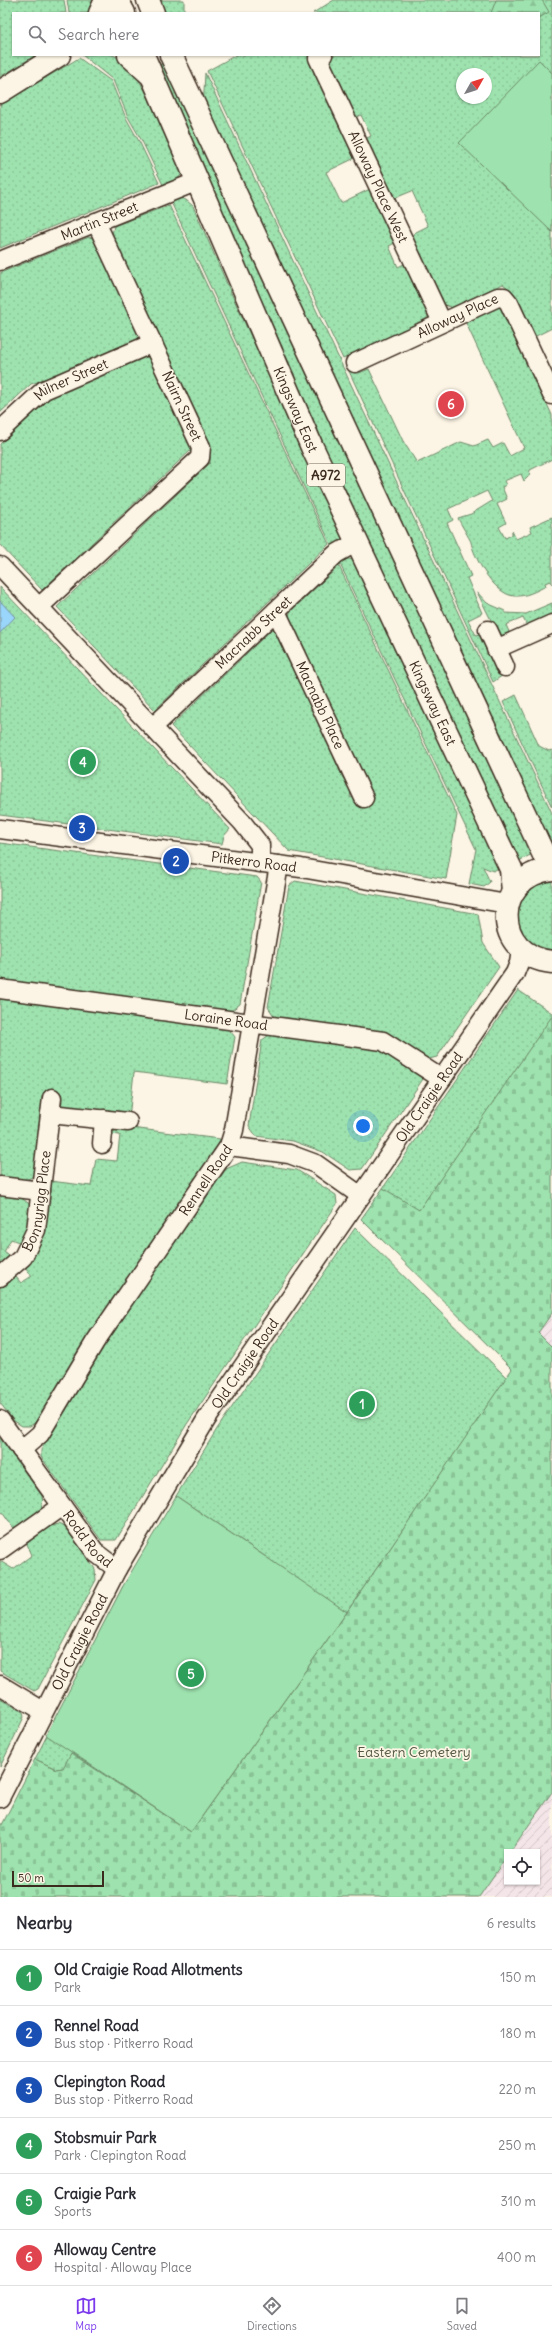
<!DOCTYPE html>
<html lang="en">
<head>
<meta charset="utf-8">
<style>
	body { margin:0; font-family:Delius,sans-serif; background:#f2f2f3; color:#2b2b33 }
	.controls { position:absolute; right:12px; bottom:12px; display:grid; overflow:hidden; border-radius:0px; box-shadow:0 1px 3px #0004 }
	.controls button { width:36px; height:36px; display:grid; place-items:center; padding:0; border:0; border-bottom:1px solid #e1e1e2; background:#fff; color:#2b2b33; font:20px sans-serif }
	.compass { position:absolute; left:456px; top:68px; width:36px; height:36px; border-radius:50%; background:#fff; box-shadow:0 1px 3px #0004; rotate:51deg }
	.scale { position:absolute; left:12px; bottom:10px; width:92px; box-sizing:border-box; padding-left:4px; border:2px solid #3b2a1e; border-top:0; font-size:11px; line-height:14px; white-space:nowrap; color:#3b2a1e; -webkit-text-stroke:3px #fcf5e5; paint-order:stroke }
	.you { position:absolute; left:363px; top:1126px; width:14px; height:14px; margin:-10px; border:3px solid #fff; border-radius:50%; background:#1a73e8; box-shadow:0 0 0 6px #1a73e833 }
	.badge { display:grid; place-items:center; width:26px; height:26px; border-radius:50%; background:#7c3aed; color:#fff; font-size:13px; font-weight:700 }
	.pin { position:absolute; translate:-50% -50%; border:2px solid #fff; box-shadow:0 1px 4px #0006 }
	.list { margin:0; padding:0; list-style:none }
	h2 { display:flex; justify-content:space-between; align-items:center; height:52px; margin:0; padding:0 16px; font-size:17px }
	h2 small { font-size:13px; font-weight:400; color:#7c7c81 }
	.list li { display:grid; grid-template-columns:26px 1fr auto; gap:12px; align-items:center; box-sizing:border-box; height:56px; padding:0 16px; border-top:1px solid #e1e1e2 }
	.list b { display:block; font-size:15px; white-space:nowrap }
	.list p { margin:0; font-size:13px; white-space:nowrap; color:#7c7c81 }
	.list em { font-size:13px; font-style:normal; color:#7c7c81 }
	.icon { flex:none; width:22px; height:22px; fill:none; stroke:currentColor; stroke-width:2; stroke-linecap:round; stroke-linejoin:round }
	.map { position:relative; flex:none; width:552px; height:1897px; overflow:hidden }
	.search { position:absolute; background:#fff; box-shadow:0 1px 3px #0004; left:12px; right:12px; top:12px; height:44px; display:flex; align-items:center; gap:10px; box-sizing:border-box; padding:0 14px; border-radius:0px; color:#7c7c81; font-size:15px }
	.sheet { height:388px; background:#fff }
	nav { display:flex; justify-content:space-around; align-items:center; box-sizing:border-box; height:56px; border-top:1px solid #e1e1e2; background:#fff; font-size:11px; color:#7c7c81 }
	nav a { display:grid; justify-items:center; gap:2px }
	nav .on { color:#7c3aed }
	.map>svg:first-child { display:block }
	.industrial { fill:url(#industrial-furrows) }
	.green { fill:url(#green-dots); stroke:#6c8666; fill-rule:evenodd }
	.forest { fill:url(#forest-firs); stroke:#6c8666 }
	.cemetery { fill:url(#cemetery-stones); stroke:#6c8666 }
	.pitch { fill:#9ee3af; stroke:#6c8666 }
	.water { fill:#9ad5fb; stroke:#7491a3 }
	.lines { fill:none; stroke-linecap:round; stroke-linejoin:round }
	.minor-casing { stroke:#3b2a1e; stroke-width:21 }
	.major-casing { stroke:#3b2a1e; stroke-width:25 }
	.highway-casing { stroke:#3b2a1e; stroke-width:25 }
	.minor { stroke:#fcf5e5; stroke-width:18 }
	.major { stroke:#fcf5e5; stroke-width:22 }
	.highway { stroke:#fcf5e5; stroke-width:22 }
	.labels { text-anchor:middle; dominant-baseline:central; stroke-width:3.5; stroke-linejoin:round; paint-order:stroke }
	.shield { fill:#fcf5e5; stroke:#75675a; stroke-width:1 }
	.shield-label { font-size:13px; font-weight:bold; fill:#3b2a1e }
	.street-label { font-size:14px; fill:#3b2a1e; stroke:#fcf5e5 }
	.park-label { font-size:14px; fill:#545842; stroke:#fcf5e5 }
</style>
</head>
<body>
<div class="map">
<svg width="552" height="1897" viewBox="0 0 552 1897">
	<defs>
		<pattern id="industrial-furrows" width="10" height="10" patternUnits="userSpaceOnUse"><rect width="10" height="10" fill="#f4e5e8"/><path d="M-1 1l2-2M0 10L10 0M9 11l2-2" fill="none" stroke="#d2c5c7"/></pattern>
		<pattern id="green-dots" width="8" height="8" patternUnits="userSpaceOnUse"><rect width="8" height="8" fill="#9ee3af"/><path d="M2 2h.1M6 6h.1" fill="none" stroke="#89c396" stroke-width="1.8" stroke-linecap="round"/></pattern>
		<pattern id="forest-firs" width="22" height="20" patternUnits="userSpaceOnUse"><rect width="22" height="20" fill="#9ee3af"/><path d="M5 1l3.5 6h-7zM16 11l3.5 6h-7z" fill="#89c396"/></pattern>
		<pattern id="cemetery-stones" width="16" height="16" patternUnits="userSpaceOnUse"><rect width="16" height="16" fill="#9ee3af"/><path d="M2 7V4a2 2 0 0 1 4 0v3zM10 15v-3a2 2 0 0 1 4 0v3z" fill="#89c396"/></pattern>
	</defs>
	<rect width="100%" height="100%" fill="#fcf5e5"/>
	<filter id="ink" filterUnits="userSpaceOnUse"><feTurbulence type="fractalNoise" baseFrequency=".025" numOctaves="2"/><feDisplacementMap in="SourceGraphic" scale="8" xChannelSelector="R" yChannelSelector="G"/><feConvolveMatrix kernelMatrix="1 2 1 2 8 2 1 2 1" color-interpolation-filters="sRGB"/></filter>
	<g filter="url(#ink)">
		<path class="industrial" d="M552 1313V1347L538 1334Z
			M552 1792V1897H479L507 1856V1882H537V1852H510Z"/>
		<path class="green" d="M0 0H64L66 13H13V55H36L0 77Z
			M67 0H98L95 13H69Z
			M157 0H184V13H162Z
			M334 0H552V328L534 337 513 292 503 284 451 308 444 304 412 237 414 233 428 226 412 191 395 198 399 208 395 210 363 140 371 136 361 115 353 118 326 60 335 55H539V13H313ZM462 74H486V98H462Z
			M82 55C91 55 107 52 115 56 143 68 169 144 182 173L177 181 164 187 142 141 128 117 113 80Z
			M236 55H311L355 158 326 172 341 203 370 189 395 243 389 246 398 267 408 262 429 315 426 319 343 359 207 71Z
			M79 58 111 81 126 118 140 143 159 183 0 248V105Z
			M167 61 534 853 515 863 303 412 294 374 157 66Z
			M205 73 552 813V848L203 110Z
			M180 198 186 200 193 206 232 295 343 537 340 545 333 549 170 200Z
			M169 205 329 544 155 710 57 607 210 463V457L204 439 111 239 114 226Z
			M89 237 98 239 142 336 141 341 80 368 31 384 0 413V273Z
			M496 306 503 309 552 415V459L530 470 529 476 524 481 521 474 504 481 506 485 502 487 507 499 497 504 506 523 499 527 505 538 512 535V531L516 539 532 532 530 527 552 517V584L550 581 545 583 546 586C536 591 526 597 514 596 493 594 473 555 471 542 470 539 460 523 458 518L471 514 492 501 487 491 448 509 453 520 447 523 471 576 467 578 482 613 468 620 476 635 483 632 506 673 493 682 348 369 355 365 359 373 369 369 403 441 417 463 461 442 474 446 488 440 493 448 503 443 510 456 524 448 465 321Z
			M139 355 154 359 193 444 191 450 42 590 0 545V444L51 396Z
			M348 559 355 560 501 867 493 871 483 867 490 882 484 887 469 884 476 849 339 562Z
			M339 566 457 815 446 879 289 851 171 726 272 629 278 631 343 778 352 785 350 797 371 800 288 621 290 612Z
			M0 587 230 829 224 836 222 844 0 815Z
			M477 592 487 603 505 611V613L526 614 552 603V615L527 626 523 618 506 625 510 634 504 636 498 634Z
			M516 695 539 746 549 751 552 750V807L503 702Z
			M0 843 257 877 261 882 240 1004 231 1011 0 980Z
			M295 881 478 914 483 943 499 967 437 1057 425 1060 386 1033 274 1016 268 1007 289 886Z
			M552 881V953C507 946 504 882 552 881Z
			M518 990 552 1013V1096L418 1211 383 1188Z
			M0 998 227 1027 235 1037 227 1084 134 1072 129 1118 61 1109 32 1177 26 1180 0 1178Z
			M272 1033 379 1048 423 1079 362 1169 350 1170 323 1152 293 1141 256 1136 249 1126 262 1040Z
			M131 1128 220 1139 218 1149 39 1420 30 1426H22L14 1421 0 1403V1287L16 1277 21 1283 32 1276 25 1267C45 1238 46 1215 50 1181L91 1186 96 1159 117 1161 120 1135 111 1134 116 1130 130 1131Z
			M242 1162 297 1170 336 1195 337 1204 187 1424 116 1540H101L41 1457V1450L108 1338 226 1169Z
			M0 1194 20 1197 31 1205 28 1229 21 1243 11 1239 4 1252 12 1258 0 1268Z
			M355 1228 507 1378 347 1612 191 1832 66 1763 64 1768 56 1769 35 1759 123 1586 266 1557 176 1496 217 1429Z
			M0 1438 42 1496C46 1512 29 1525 13 1528L2 1512 0 1513Z
			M58 1524 65 1527 95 1569 96 1580 38 1689 34 1691 0 1671V1561L13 1569 32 1555 27 1544C33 1535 48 1526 58 1524Z
			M0 1698 23 1712 24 1717 0 1767Z"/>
		<path class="forest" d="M496 0H542L549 12 539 18V13H491Z"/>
		<path class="cemetery" d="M552 1016V1313L538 1333 552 1347V1792L510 1852H507V1856L479 1897H0V1829L35 1759 56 1769 63 1768 71 1753 191 1832 347 1612 512 1369 361 1219 383 1188 419 1210Z"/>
		<path class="pitch" d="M539 60 552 73V232L459 143Z
			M176 1496 347 1612 191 1832 46 1735 123 1586Z"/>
		<path class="water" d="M0 601 15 617 0 633Z"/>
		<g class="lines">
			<g class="minor-casing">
				<g id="minor">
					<path id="s1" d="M323 55 318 58 442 322"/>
					<path id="s2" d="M0 261 198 181"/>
					<path id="s3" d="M355 363 498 297H504L509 303 552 395"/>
					<path id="s4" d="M0 431 44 390 153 343"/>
					<path d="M0 566 242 822 260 845V863"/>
					<path d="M39 607 200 458 201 447 96 222"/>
					<path id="s5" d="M276 611 364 798"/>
					<path d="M488 630 505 667"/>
					<path d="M496 649 552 624"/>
					<path id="s6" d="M153 727 336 554 357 542"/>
					<path id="s7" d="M0 829 301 868 507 904"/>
					<path id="s8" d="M0 989 383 1041 442 1079"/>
					<path d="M50 1114 128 1122"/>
					<path d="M102 1144 104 1119"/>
					<path d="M229 1146 289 1154 316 1164 361 1196"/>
					<path d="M0 1186 41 1191"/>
					<path id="s9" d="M0 1277 23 1257 36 1230 52 1098"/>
					<path id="s10" d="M0 1420 96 1553 117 1569"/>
					<path id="s11" d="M21 1450 40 1434 95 1342 229 1146 234 1130 279 865"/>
					<path d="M0 1550 62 1506"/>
					<path d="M0 1685 43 1711"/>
					<path id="s12" d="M0 1798 117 1569 206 1420 515 973 519 963 521 950"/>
				</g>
			</g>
			<g class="major-casing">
				<path id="major" d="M100 13 106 0
					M129 55 151 75
					M0 92 59 55"/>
			</g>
			<g class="highway-casing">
				<g id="highway">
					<path d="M117 0 124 13"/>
					<path d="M148 0 153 13"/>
					<path id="s13" d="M143 55 312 447 511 869 513 892"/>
					<path d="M171 55 543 853 552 867"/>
					<path d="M552 869C491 876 492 956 552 962"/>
				</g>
			</g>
			<use href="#minor" class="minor"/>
			<use href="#major" class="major"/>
			<use href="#highway" class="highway"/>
		</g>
	</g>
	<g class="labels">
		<rect class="shield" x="307" y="464" width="38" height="22" rx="3"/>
		<g class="shield-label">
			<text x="326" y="475">A972</text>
		</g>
		<g class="street-label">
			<text stroke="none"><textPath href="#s1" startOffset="148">Alloway Place West</textPath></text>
			<text stroke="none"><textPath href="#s2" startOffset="107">Martin Street</textPath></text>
			<text stroke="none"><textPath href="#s3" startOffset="113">Alloway Place</textPath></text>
			<text stroke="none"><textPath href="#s4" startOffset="89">Milner Street</textPath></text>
			<text transform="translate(182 406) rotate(65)">Nairn Street</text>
			<text stroke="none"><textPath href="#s13" startOffset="386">Kingsway East</textPath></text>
			<text stroke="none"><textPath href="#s6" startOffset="138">Macnabb Street</textPath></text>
			<text stroke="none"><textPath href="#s13" startOffset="710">Kingsway East</textPath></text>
			<text stroke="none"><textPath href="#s5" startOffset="104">Macnabb Place</textPath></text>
			<text stroke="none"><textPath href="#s7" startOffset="256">Pitkerro Road</textPath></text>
			<text stroke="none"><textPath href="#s8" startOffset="228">Loraine Road</textPath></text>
			<text stroke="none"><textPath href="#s12" startOffset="823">Old Craigie Road</textPath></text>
			<text stroke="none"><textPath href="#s11" startOffset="328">Rennell Road</textPath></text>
			<text stroke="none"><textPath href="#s9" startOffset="89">Bonnyrigg Place</textPath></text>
			<text stroke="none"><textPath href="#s12" startOffset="499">Old Craigie Road</textPath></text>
			<text stroke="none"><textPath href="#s10" startOffset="148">Rodd Road</textPath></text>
			<text stroke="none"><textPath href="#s12" startOffset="175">Old Craigie Road</textPath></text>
		</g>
		<g class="park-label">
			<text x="414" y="1752">Eastern Cemetery</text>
		</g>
	</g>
</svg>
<div class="controls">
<button><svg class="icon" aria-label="locate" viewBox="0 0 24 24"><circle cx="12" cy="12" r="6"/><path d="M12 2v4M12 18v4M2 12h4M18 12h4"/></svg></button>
</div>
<svg class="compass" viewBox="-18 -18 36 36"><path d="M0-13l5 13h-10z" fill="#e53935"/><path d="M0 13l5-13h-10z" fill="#7c7c81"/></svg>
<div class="scale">50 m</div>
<div class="you"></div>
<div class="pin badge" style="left:362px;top:1404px;background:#2e9e5b">1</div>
<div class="pin badge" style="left:176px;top:861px;background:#1a4fb4">2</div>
<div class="pin badge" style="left:82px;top:828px;background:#1a4fb4">3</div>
<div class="pin badge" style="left:83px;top:762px;background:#2e9e5b">4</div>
<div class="pin badge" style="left:191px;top:1674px;background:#2e9e5b">5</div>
<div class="pin badge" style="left:451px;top:404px;background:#e0444e">6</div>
<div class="search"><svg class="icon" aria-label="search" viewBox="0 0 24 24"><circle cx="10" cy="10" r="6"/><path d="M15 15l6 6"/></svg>Search here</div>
</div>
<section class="sheet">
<h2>Nearby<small>6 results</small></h2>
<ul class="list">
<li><span class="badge" style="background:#2e9e5b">1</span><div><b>Old Craigie Road Allotments</b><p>Park</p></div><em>150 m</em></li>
<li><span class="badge" style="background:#1a4fb4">2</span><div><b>Rennel Road</b><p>Bus stop · Pitkerro Road</p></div><em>180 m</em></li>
<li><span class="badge" style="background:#1a4fb4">3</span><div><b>Clepington Road</b><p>Bus stop · Pitkerro Road</p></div><em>220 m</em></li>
<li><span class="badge" style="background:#2e9e5b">4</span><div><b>Stobsmuir Park</b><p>Park · Clepington Road</p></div><em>250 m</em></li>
<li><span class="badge" style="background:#2e9e5b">5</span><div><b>Craigie Park</b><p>Sports</p></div><em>310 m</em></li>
<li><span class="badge" style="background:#e0444e">6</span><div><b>Alloway Centre</b><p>Hospital · Alloway Place</p></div><em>400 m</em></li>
</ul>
</section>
<nav>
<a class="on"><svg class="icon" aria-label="map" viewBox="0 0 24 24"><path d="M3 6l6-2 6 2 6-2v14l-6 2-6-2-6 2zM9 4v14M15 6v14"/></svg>Map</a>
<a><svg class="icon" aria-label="directions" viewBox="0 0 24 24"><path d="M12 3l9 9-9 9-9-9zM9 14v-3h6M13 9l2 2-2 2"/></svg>Directions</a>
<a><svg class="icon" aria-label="saved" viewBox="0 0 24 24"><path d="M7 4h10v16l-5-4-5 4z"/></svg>Saved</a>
</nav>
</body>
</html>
